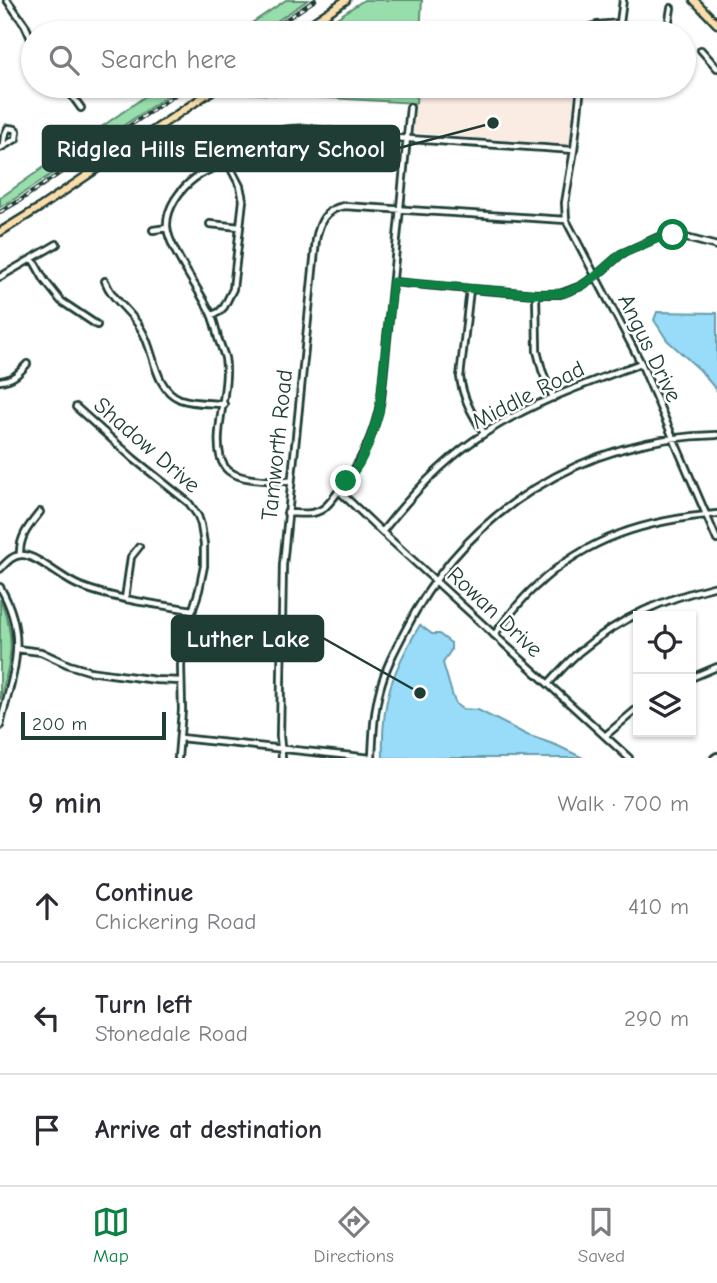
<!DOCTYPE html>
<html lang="en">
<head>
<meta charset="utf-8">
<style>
	body { margin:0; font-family:"Comic Neue",sans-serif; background:#f7f7f7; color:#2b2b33 }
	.controls { position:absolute; right:21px; bottom:21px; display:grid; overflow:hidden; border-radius:0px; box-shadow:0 2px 5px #0004 }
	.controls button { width:63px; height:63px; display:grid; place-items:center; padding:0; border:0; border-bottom:2px solid #e1e1e2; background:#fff; color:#2b2b33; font:35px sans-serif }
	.scale { position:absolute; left:21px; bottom:18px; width:145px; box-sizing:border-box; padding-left:7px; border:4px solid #1f3d34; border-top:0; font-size:19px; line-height:24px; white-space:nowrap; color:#1f3d34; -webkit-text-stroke:5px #fff; paint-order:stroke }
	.stop { position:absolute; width:21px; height:21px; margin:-16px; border:5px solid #0b8043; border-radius:50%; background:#fff }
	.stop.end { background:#0b8043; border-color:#fff; box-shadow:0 2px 7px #0008 }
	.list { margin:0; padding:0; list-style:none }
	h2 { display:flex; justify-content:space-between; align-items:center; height:91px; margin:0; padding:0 28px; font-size:30px }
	h2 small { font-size:23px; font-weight:400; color:#7c7c81 }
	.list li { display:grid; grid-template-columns:46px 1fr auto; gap:21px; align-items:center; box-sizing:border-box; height:112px; padding:0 28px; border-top:2px solid #e1e1e2 }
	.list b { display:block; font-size:26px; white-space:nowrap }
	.list p { margin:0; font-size:23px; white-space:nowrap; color:#7c7c81 }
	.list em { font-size:23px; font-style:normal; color:#7c7c81 }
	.icon { flex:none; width:38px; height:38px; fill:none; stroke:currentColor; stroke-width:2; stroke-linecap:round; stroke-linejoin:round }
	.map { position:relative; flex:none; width:717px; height:758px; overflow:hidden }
	.search { position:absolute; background:#fff; box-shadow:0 2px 5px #0004; left:21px; right:21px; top:21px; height:77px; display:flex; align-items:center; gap:18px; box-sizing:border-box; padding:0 24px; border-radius:38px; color:#7c7c81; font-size:26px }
	.sheet { height:427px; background:#fff }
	nav { display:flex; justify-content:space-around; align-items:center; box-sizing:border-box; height:98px; border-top:2px solid #e1e1e2; background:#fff; font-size:19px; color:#7c7c81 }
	nav a { display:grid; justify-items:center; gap:4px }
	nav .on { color:#0b8043 }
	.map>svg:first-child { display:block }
	.built { fill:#faebe3 }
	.green { fill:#97deac; stroke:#5b8e70; stroke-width:2 }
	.water { fill:#98dcfa; stroke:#689cab; stroke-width:2 }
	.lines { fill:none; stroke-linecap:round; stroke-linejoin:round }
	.minor-casing { stroke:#1f3d34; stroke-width:10 }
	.major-casing { stroke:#1f3d34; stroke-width:11 }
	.minor { stroke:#fff; stroke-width:4.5 }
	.major { stroke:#fbddab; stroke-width:6 }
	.rail-casing { stroke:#1f3d34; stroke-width:4.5 }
	.rail { stroke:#fff; stroke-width:2; stroke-dasharray:5; stroke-linecap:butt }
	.route { stroke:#0b8043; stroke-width:9 }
	.labels { text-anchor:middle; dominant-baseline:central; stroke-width:5; stroke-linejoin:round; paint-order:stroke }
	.street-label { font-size:23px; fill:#1f3d34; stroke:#fff }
	.leader { fill:none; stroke:#1f3d34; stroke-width:2.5 }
	.callout-dot { fill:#1f3d34; stroke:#fff; stroke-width:2.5 }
	.callout { fill:#1f3d34; stroke:#1f3d34; stroke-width:2.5 }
	.callout-label { font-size:24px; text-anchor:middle; font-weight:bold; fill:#fff }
</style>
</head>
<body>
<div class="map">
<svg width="717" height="758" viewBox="0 0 717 758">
	<rect width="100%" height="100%" fill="#fff"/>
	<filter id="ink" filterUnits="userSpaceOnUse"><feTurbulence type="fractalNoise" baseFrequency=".0143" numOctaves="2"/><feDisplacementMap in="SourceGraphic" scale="14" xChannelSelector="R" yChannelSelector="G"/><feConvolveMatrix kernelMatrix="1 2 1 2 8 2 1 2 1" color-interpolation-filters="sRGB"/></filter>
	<g filter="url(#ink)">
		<path class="built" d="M422 24 542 33H421Z
			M417 86H575L570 145 413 133Z"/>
		<path class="green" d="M286 0H308L259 33H237Z
			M364 0H422L420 33H314Z
			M160 86H182L16 198 0 207V198Z
			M235 86H417L416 103 226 92Z
			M0 599C17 638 11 660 0 700Z"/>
		<path class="water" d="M657 312 717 313V391L700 370 667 340 654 320Z
			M420 625 432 634H439L451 643V650L443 663 453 697 456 704 462 709 478 710 527 735 556 745 583 758H383C381 702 391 673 420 625Z"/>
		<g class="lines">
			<g class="minor-casing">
				<path id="minor" d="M7 0 25 25 33 43
					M623 0 620 23 624 33
					M601 33 587 28 597 25 620 23
					M667 33 671 8
					M701 50 717 68
					M63 86 71 94 81 108
					M581 86 574 150 565 203 566 220 641 363 717 540
					M0 148 16 139 17 131 15 129 8 128 4 137 3 145
					M210 224 240 227
					M153 230 167 228
					M32 258 45 281 61 301 97 325
					M0 277 57 244
					M105 281C112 300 131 311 141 329 155 350 153 388 180 399 193 404 210 403 224 404
					M393 282 470 289 536 294H560L581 286 596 276 621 254 663 235H675L717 246
					M470 289 460 377C463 399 472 414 484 433
					M536 294 537 351 542 370 553 398
					M212 315 219 312 224 307 233 289 243 200 240 186 227 161
					M0 381C14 379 18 374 27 364
					M76 407 134 459 189 503 198 516 201 525 204 544V566L199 590 188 625 181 665 182 710 178 758
					M290 481C273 480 235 482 225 467 208 444 231 389 225 358 223 351 220 344 218 338 216 329 214 320 210 312 201 292 168 247 167 227 166 208 180 189 195 178 206 170 220 166 233 159 250 150 264 134 283 130 307 125 333 133 357 135 429 141 502 145 574 150
					M339 491 382 532 629 758
					M287 513C299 513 314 516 324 508 329 504 334 497 338 492 361 464 375 434 381 399L410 107
					M382 532C411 495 444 459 485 433 533 402 588 383 641 363
					M20 555C19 537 29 526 40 512
					M0 569C6 563 13 554 23 555 38 556 63 580 80 586 116 600 155 604 193 610
					M0 587C30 639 12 674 0 726
					M125 599 131 557 139 547
					M494 635C507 618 520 600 536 586 588 537 647 520 717 514
					M17 649 41 652 69 665 89 671 156 680 181 681
					M691 678 717 667
					M548 684C557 674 567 663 578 653 621 617 663 599 717 586
					M605 736 638 708
					M180 738 371 758
					M282 758 280 736 283 565 316 240C319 223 325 209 344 206L566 220
					M372 758C373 735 374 711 380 689 385 669 395 650 405 631 465 512 584 437 717 435
					M714 758 717 756"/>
			</g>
			<g class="major-casing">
				<path id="major" d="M694 0 717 24
					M297 33 346 0
					M0 232 39 208 219 86"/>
			</g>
			<use href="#minor" class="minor"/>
			<use href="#major" class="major"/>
			<g class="rail-casing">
				<path id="rail" d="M266 33 315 0
					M0 212 19 201 188 86"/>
			</g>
			<use href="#rail" class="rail"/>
		</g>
	</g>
	<g class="lines" filter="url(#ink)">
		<path class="route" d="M346 481 359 464 368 446 379 412 393 282 536 294 565 293 581 286 596 276 621 254 663 236 673 235"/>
	</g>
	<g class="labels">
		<g class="street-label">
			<text transform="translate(650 348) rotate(64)">Angus Drive</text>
			<text transform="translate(528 395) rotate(-27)">Middle Road</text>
			<text transform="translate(147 445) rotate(41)">Shadow Drive</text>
			<text transform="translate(277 445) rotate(-84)">Tamworth Road</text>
			<text transform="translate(495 612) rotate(43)">Rowan Drive</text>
		</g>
	</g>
	<path class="leader" d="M493 123L399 148M420 693L323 638"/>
	<g class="callout-dot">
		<circle cx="493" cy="123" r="7"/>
		<circle cx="420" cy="693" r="7"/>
	</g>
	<g class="callout">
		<rect x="43" y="126" width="356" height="45" rx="7"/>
		<rect x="172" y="616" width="151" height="45" rx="7"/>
	</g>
	<g class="callout-label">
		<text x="221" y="157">Ridglea Hills Elementary School</text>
		<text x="248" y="647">Luther Lake</text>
	</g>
</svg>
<div class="controls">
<button><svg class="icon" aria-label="locate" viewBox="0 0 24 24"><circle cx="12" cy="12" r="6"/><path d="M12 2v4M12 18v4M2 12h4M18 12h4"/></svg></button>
<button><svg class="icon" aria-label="layers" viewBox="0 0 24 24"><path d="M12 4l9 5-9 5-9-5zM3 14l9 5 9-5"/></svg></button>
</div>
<div class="scale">200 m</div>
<div class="stop" style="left:673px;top:235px"></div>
<div class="stop end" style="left:346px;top:481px"></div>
<div class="search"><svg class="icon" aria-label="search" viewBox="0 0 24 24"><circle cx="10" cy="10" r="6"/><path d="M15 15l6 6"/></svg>Search here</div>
</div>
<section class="sheet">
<h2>9 min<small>Walk · 700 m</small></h2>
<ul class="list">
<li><svg class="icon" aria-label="ahead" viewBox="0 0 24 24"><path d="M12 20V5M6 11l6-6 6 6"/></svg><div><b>Continue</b><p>Chickering Road</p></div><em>410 m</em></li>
<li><svg class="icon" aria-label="left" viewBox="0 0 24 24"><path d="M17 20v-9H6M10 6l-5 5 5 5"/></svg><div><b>Turn left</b><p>Stonedale Road</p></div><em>290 m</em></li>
<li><svg class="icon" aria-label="arrive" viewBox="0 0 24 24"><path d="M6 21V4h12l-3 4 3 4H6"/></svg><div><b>Arrive at destination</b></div></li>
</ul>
</section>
<nav>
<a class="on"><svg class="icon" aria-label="map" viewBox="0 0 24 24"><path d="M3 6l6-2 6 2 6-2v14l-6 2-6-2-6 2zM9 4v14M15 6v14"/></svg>Map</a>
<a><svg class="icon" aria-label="directions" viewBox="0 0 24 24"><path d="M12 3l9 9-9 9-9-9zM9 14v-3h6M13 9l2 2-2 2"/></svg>Directions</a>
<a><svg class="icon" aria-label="saved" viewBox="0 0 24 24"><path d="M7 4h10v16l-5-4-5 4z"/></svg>Saved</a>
</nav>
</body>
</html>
